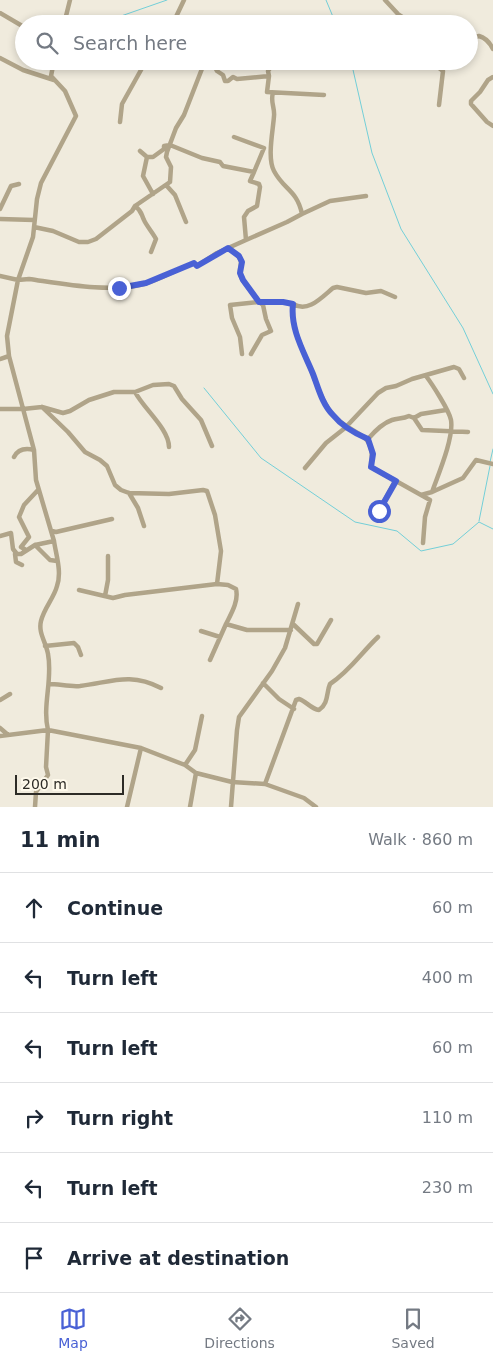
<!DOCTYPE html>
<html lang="en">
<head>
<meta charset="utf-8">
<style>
	body { margin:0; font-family:"DejaVu Sans",sans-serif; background:#f2f2f3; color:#1f2937 }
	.scale { position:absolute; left:15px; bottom:12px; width:109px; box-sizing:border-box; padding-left:5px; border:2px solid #2d2b26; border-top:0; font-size:14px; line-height:18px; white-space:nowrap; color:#2d2b26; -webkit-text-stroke:4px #fef9eb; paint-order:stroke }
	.stop { position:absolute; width:15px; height:15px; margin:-11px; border:4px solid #4961d5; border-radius:50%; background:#fff }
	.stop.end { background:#4961d5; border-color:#fff; box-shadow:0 1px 5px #0008 }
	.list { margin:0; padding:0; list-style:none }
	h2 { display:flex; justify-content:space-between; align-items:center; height:65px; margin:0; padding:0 20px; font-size:21px }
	h2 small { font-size:16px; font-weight:400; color:#747a83 }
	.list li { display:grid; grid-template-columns:32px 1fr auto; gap:15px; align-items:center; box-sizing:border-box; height:70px; padding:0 20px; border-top:1px solid #e0e1e3 }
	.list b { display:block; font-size:19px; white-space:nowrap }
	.list em { font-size:16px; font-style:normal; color:#747a83 }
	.icon { flex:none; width:28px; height:28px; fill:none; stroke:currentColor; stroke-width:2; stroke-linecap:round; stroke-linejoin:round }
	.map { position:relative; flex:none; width:493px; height:807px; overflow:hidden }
	.search { position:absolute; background:#fff; box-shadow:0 2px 8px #0003; left:15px; right:15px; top:15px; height:55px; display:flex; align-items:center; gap:12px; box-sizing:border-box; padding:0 18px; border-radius:28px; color:#747a83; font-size:19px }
	.sheet { height:485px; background:#fff }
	nav { display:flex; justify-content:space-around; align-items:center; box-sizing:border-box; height:70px; border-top:1px solid #e0e1e3; background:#fff; font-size:14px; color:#747a83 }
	nav a { display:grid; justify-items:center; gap:2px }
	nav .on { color:#4961d5 }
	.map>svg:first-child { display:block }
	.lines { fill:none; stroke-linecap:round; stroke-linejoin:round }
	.stream { stroke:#73cfd8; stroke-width:1 }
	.minor { stroke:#b0a489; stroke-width:4.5 }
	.route { stroke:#4961d5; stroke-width:6 }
</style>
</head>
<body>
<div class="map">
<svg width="493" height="807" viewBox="0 0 493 807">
	<rect width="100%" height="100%" fill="#f0ebdd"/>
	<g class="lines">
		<path class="stream" d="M326 0 336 24
			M101 23 167 0
			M351 61 372 153 401 229 463 328 493 394
			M204 388 261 458 355 522 397 531 421 551 453 544 479 522 493 529
			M490 462 493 449
			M479 521 490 466"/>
		<path class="minor" d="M385 0 398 14 413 24
			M0 13 24 27
			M64 24 70 0
			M176 24 175 19 184 0
			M469 39 479 36C486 38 490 43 493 49
			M0 58 23 70 54 80
			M212 61 217 71 223 75 225 81H228L233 77 237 79 269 76 268 71 271 67
			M437 61 439 68 443 71 439 105
			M269 76 267 92 324 95
			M493 77 488 80 480 92 471 101V104L487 122 493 126
			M273 93C270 101 275 108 274 116 273 131 267 158 274 171 284 190 297 190 302 214L330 201 366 196
			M120 122 122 104 146 61
			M234 137 264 148 254 172
			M140 151 147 157
			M166 185 175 195 186 222
			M135 206C142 211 141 214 144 220 146 225 153 233 156 239L151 252
			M0 209 11 186 19 184
			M0 219 34 220
			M34 227 53 231 79 242H88L96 239 132 211 135 206 170 182 171 167 166 157 167 152 176 128 184 115 205 61
			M246 240 287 222 302 214
			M228 248C252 264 234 264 242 279 247 287 254 294 259 302H283L293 304C290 327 303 349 311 370 317 385 322 402 332 414 351 437 377 429 371 467L430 500 425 517 423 543
			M0 276 18 280 29 279C64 284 110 293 144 284 161 279 177 269 194 263L197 266 217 253 246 240 244 217 248 211 257 206 260 187 259 184 250 181 254 172 223 166 220 162 202 158 170 145 164 146V149L153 157H147L143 176 153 194
			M293 304C308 313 321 298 333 288L337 287 366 293 381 291 395 297
			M242 354 240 337 232 318 230 305 259 302 263 305 266 319 271 331 262 335 251 354
			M0 359 9 356
			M135 392C144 409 169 429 169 447
			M42 407 68 432 85 452 100 460 107 466 115 485 121 490 129 493 169 494 203 490 207 491 215 515 221 551 217 584
			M0 409H23L42 407 63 413 70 411 89 400 114 392H135L153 385 169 384 174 386 182 399 201 420 212 446
			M414 418 421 414 446 410
			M368 439C374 432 383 423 392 420 398 418 403 419 409 416L414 418 422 430 468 432
			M14 457C18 449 26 448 34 450
			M305 468 326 443 345 428 378 393 386 388 396 386 412 379 454 367 459 369 464 378
			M432 492 463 478 476 460 493 464
			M129 493 138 508 144 526
			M421 495 432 492C438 475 454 438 451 420 449 410 432 384 426 376
			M373 515 379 511 395 481
			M52 531 56 532 112 519
			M0 536 11 533 13 549 17 554H21L35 545 54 541 36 480 34 450 9 356 7 336 18 280 33 237 37 199 41 183 76 116 65 91 51 76 54 61
			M54 541C56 555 62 572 57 586 54 598 44 608 41 621 38 633 46 642 48 654 53 679 42 706 48 730L141 748 185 765 196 773 232 782 265 784 304 798 316 807
			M35 545 50 560 57 561
			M26 550 21 547 29 537 19 517 24 505 38 490
			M15 554 16 562 22 565
			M79 590 113 598 125 595 217 584 228 585 236 589C239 601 231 614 226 624L247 630H291
			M105 596 108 580V556
			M293 624 314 644H317L331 620
			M201 631 220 637
			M45 646 74 643 78 647 81 655
			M210 660 226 624
			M263 683 279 699 294 709
			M49 684C59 684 70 687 80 686 112 682 130 672 161 688
			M0 700 10 694
			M0 728 7 734
			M0 736 48 730 46 767 48 775 36 792 35 807
			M185 765 195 750 202 716
			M265 784 296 700 299 699C306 701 311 709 319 710 329 703 326 693 330 684 350 671 361 653 378 637
			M127 807 141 748
			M190 807 196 773
			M231 807 237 730 239 717 272 671 285 648 298 604"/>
	</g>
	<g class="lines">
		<path class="route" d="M119 288 146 283 194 263 197 266 228 248 239 256 242 262 240 273 243 280 259 302H283L293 304C290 329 304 352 313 374 318 387 322 404 333 415 341 425 356 434 368 439L373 454 371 467 396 481 379 511"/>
	</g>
</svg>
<div class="scale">200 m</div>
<div class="stop" style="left:379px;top:511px"></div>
<div class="stop end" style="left:119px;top:288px"></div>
<div class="search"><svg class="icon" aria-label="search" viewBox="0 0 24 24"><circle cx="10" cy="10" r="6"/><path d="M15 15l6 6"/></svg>Search here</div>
</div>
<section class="sheet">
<h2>11 min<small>Walk · 860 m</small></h2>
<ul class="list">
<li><svg class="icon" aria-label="ahead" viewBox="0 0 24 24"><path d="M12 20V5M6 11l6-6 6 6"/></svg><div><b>Continue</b></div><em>60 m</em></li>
<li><svg class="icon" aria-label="left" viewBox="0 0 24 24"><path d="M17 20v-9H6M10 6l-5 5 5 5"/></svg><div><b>Turn left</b></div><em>400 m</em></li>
<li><svg class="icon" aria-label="left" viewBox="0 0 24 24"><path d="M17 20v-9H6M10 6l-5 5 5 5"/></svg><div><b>Turn left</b></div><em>60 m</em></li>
<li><svg class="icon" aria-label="right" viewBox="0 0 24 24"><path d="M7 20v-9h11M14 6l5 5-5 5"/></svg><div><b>Turn right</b></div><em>110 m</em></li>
<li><svg class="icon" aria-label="left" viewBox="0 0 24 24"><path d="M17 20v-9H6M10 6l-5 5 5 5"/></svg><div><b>Turn left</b></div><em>230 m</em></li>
<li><svg class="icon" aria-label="arrive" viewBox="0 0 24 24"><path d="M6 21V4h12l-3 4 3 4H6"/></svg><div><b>Arrive at destination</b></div></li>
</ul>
</section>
<nav>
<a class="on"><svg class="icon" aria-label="map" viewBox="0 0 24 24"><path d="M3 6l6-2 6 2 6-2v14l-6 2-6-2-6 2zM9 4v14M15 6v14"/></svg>Map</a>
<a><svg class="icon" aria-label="directions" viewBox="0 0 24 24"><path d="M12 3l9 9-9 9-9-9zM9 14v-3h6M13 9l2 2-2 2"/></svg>Directions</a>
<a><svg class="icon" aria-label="saved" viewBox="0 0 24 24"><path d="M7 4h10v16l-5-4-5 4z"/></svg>Saved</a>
</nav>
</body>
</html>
